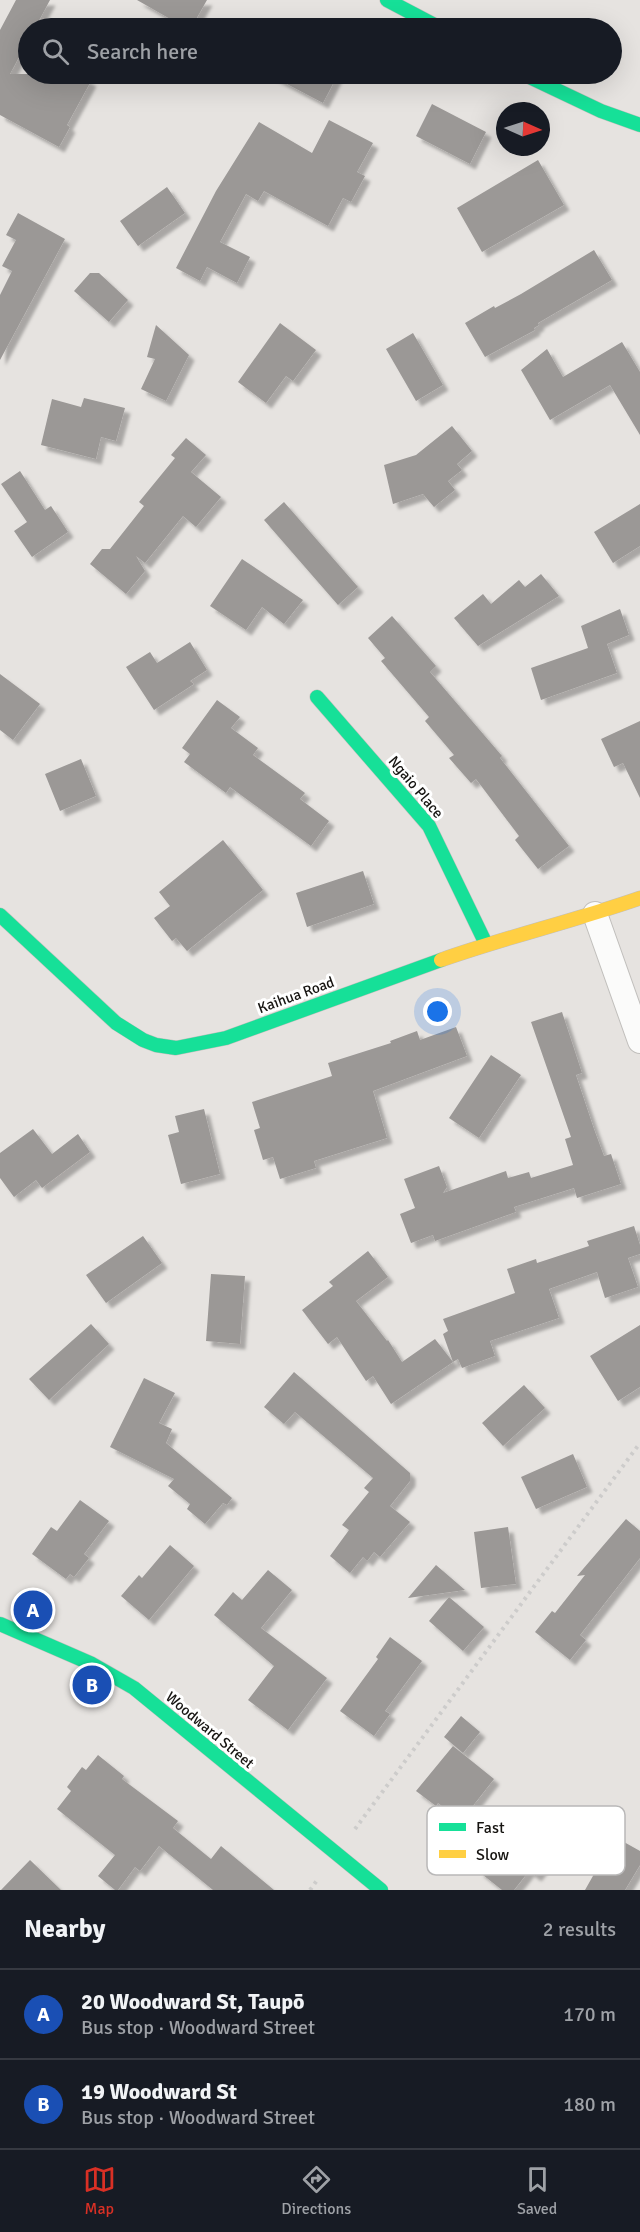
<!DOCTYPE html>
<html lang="en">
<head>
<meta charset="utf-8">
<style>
	body { margin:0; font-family:Signika,sans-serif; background:#242831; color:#f1f3f6 }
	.compass { position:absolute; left:496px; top:102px; width:54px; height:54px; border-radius:50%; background:#171b24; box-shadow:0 6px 24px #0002; rotate:93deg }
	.you { position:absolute; left:438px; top:1012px; width:21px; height:21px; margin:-15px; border:4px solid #fff; border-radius:50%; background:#1a73e8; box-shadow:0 0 0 9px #1a73e833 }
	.badge { display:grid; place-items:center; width:39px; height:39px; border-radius:50%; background:#d93025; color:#fff; font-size:20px; font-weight:700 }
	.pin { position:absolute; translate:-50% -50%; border:3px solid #fff; box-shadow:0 2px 6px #0006 }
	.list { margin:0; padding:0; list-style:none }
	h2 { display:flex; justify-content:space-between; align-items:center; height:78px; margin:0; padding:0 24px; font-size:26px }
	h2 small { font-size:20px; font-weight:400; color:#9ea1a6 }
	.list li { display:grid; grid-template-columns:39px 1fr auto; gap:18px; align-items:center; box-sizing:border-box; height:90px; padding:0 24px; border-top:2px solid #363941 }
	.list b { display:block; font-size:22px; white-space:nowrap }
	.list p { margin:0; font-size:20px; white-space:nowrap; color:#9ea1a6 }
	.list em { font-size:20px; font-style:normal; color:#9ea1a6 }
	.icon { flex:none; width:33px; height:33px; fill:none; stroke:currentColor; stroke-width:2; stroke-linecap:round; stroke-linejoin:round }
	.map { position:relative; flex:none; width:640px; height:1890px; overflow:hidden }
	.search { position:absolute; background:#171b24; box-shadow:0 6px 24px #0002; left:18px; right:18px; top:18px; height:66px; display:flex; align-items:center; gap:15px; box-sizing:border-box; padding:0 21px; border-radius:33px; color:#9ea1a6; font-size:22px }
	.sheet { height:258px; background:#171b24 }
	nav { display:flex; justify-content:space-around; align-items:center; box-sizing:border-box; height:84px; border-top:2px solid #363941; background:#171b24; font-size:16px; color:#9ea1a6 }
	nav a { display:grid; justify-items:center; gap:3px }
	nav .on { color:#d93025 }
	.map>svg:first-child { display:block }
	.building { fill:#9b9896; filter:url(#shadow) }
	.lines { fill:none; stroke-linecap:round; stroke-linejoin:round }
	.street-casing { stroke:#c1bfbc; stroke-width:26 }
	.fast-casing { stroke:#c1bfbc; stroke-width:15 }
	.slow-casing { stroke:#c1bfbc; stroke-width:15 }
	.path { stroke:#cdcccb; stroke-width:4; stroke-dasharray:3 4.5; stroke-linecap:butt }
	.street { stroke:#fbfbfa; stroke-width:24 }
	.fast { stroke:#16e098; stroke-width:14 }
	.slow { stroke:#ffcf43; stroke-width:14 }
	.labels { text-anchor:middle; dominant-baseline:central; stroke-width:6; stroke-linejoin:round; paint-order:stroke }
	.street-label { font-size:15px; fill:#161411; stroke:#fff }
	.key { fill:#fff; stroke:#b9b8b8; stroke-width:1.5 }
	.key-label { font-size:16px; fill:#161411 }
</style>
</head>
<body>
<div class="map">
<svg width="640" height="1890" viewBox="0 0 640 1890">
	<defs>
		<filter id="shadow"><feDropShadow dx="5.5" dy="5.5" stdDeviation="1.5" flood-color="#0004"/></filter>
	</defs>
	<rect width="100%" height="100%" fill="#e6e3e0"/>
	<path class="building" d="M16 0H50L35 28H28V40L10 74H78L91 81 67 125 70 127 59 147 0 115V30Z
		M137 0H207L191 28H186Z
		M268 74H338L323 103Z
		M432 104 486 132 470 164 416 136Z
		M329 120 373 143 357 172 365 176 351 202 343 198 328 226 264 191 258 201 246 194 220 242 250 257 237 283 207 267 200 281 176 268 216 191 259 122 312 153Z
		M538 160 564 205 482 252 457 208Z
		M167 187 185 213 138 246 120 221Z
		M18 213 65 239 0 360V295L12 271 2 266 16 240 6 235Z
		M594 250 612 280 538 323 539 325 534 328 535 330 485 357 465 323 494 306 495 308 521 294Z
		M90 273H99L128 300 109 322 74 291Z
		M280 323 316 350 293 381 286 376 266 403 238 382Z
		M156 325 189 355 166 401 141 389 155 359 147 357Z
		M413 333 443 385 416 401 386 349Z
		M622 342 640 372V435L610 385 550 420 521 370 547 349 563 377Z
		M84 398 125 408 116 441 101 437 96 459 41 445 52 399 81 407Z
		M452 426 472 451 457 464 462 470 448 481 455 490 434 507 423 494 393 504 384 465 416 455Z
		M186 438 206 455 191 472 221 497 196 527 183 516 145 563 136 556 145 571 126 594 90 564 102 549H110L144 506 139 502 175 458 171 455Z
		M20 471 45 510 51 506 68 532 32 557 14 531 27 522 1 484Z
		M284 502 358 587 338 605 264 520Z
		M640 504V546L613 563 594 532Z
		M242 559 303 600 284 624 262 607 246 630 210 606Z
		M541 574 559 596 478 646 454 618 483 594 491 604 519 580 525 587Z
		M620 609 629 635 607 644 617 673 541 700 531 668 588 648 581 626Z
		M392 616 436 666 430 672 502 756 500 758 569 846 538 869 515 840 519 836 476 779 471 783 449 758 454 755 425 721 429 717 381 661 385 658 368 638Z
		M190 642 207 670 190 681 194 684 154 710 126 667 150 652 157 663Z
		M0 674 40 704 13 740 0 730Z
		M217 700 240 717 231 728 258 748 253 755 305 793 300 799 329 821 311 846 230 787 226 793 184 762 190 754 182 748Z
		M640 721V798L623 763 614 767 601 739Z
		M81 759 96 796 60 811 45 774Z
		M223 840 263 890 187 951 176 938 172 941 154 918 170 906 159 892Z
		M363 871 374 904 307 927 296 893Z
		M562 1012 582 1073 576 1075 594 1129 604 1156 611 1154 621 1184 577 1198 574 1188 514 1207 516 1212 435 1241 433 1235 411 1243 400 1214 415 1208 404 1179 439 1166 447 1187 443 1193 506 1171 508 1178 529 1172 531 1178 573 1165 565 1139 571 1137 531 1022Z
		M456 1027 467 1056 373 1091 387 1138 314 1161 316 1168 280 1179 273 1157 263 1160 254 1130 260 1128 252 1102 332 1076 328 1063 391 1043 390 1041 417 1031 420 1040Z
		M491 1055 521 1075 479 1138 449 1118Z
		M204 1109 220 1174 181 1184 168 1135 179 1132 175 1116Z
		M33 1129 52 1154 78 1134 90 1152 42 1188 36 1180 14 1197 0 1178V1153Z
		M634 1226 640 1245V1254L628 1258 638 1287 605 1298 597 1272 549 1289 559 1318 490 1341 495 1356 462 1368 458 1359 453 1362 443 1334 448 1331 443 1319 515 1293 507 1269 536 1259 537 1263 589 1246 587 1241Z
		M143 1236 162 1263 106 1303 86 1275Z
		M368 1251 388 1277 356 1301 387 1341 388 1340 402 1362 435 1339 453 1362 391 1404 373 1376 366 1381 337 1337 328 1344 302 1310 333 1286 329 1282Z
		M211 1274 245 1276 240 1344 206 1341Z
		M91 1324 109 1344 49 1400 29 1379Z
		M640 1325V1387L618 1401 590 1356Z
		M294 1372 410 1473V1481L390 1506 410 1522 380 1557 374 1552 367 1561 363 1557 350 1573 330 1556 349 1530 342 1525 369 1492 364 1488 373 1478 295 1412 284 1424 264 1407Z
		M144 1378 175 1393 159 1423 172 1429 166 1443 232 1498 227 1505 223 1503 205 1524 187 1509 190 1504 168 1486 174 1479 110 1447Z
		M524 1385 545 1408 503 1446 482 1423Z
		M573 1454 587 1487 536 1509 521 1477Z
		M80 1500 109 1521 84 1554 89 1558 74 1577 70 1574 66 1579 32 1554 51 1527 57 1531Z
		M626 1519 640 1531V1558L580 1635 586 1640 570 1660 535 1632 552 1611 555 1613 585 1575 577 1576Z
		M508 1527 516 1584 481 1588 474 1532Z
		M170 1545 194 1566 149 1620 121 1596 139 1575 142 1578Z
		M436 1565 465 1590 408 1598Z
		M268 1570 292 1590 261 1628 327 1678 288 1730 248 1700 274 1666 214 1615 233 1592 242 1600Z
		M449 1597 484 1627 463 1651 429 1621Z
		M390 1637 422 1661 385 1711 390 1714 374 1736 340 1711 378 1659 376 1657Z
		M461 1716 480 1732 463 1753 444 1737Z
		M453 1746 494 1779 461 1821 438 1803 436 1806 416 1791Z
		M98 1755 124 1776 122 1779 178 1821 173 1828 211 1859 221 1846 274 1890H213L159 1846 140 1871 135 1867 118 1890H115L98 1876 115 1855 57 1809 71 1791 67 1787 82 1767 86 1770Z
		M532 1833 556 1851 536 1876 529 1871 514 1890H502L478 1871 499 1845 513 1856Z
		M615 1837 640 1851V1865L625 1890H585Z
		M30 1860 61 1890H1Z"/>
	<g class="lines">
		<g class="street-casing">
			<path id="street" d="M595 914 640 1041"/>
		</g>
		<g class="fast-casing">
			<path id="fast" d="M387 0 440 28
				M523 74 601 111 640 125
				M317 697 429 826 486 944
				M0 915 116 1023 143 1040 156 1045 176 1048 226 1038 441 960
				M0 1624 92 1664 134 1688 381 1890"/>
		</g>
		<g class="slow-casing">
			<path id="slow" d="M441 960C506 937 574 921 640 898"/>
		</g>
		<path class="path" d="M355 1829 640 1443
			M310 1890 318 1879"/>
		<use href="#street" class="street"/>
		<use href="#fast" class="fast"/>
		<use href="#slow" class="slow"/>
	</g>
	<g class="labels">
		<g class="street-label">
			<text transform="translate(416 787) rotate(50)">Ngaio Place</text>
			<text transform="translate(296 995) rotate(-20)">Kaihua Road</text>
			<text transform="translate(210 1730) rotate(40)">Woodward Street</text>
		</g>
	</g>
	<rect x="427" y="1806" width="198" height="69" rx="9" class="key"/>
	<rect x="439" y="1823" width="27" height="8" fill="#16e098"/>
	<rect x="439" y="1850" width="27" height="8" fill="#ffcf43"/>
	<g class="key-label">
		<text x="476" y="1833">Fast</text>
		<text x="476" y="1860">Slow</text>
	</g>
</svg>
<svg class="compass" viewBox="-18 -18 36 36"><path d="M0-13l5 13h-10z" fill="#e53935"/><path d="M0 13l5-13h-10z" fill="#9ea1a6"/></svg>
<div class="you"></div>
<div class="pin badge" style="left:33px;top:1610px;background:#1a4fb4">A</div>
<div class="pin badge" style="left:92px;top:1685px;background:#1a4fb4">B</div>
<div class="search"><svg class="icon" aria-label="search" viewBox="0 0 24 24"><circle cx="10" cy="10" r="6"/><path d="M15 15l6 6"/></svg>Search here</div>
</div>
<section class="sheet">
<h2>Nearby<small>2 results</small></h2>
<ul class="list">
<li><span class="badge" style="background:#1a4fb4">A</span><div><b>20 Woodward St, Taupō</b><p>Bus stop · Woodward Street</p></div><em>170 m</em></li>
<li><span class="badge" style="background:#1a4fb4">B</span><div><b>19 Woodward St</b><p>Bus stop · Woodward Street</p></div><em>180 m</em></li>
</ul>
</section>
<nav>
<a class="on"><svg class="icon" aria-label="map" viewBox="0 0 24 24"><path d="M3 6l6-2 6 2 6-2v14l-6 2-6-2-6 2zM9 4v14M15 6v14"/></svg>Map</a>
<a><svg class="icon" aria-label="directions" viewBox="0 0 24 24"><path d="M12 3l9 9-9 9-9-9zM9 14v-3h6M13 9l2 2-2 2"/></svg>Directions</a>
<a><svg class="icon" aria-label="saved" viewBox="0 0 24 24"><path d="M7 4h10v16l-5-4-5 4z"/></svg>Saved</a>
</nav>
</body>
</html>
